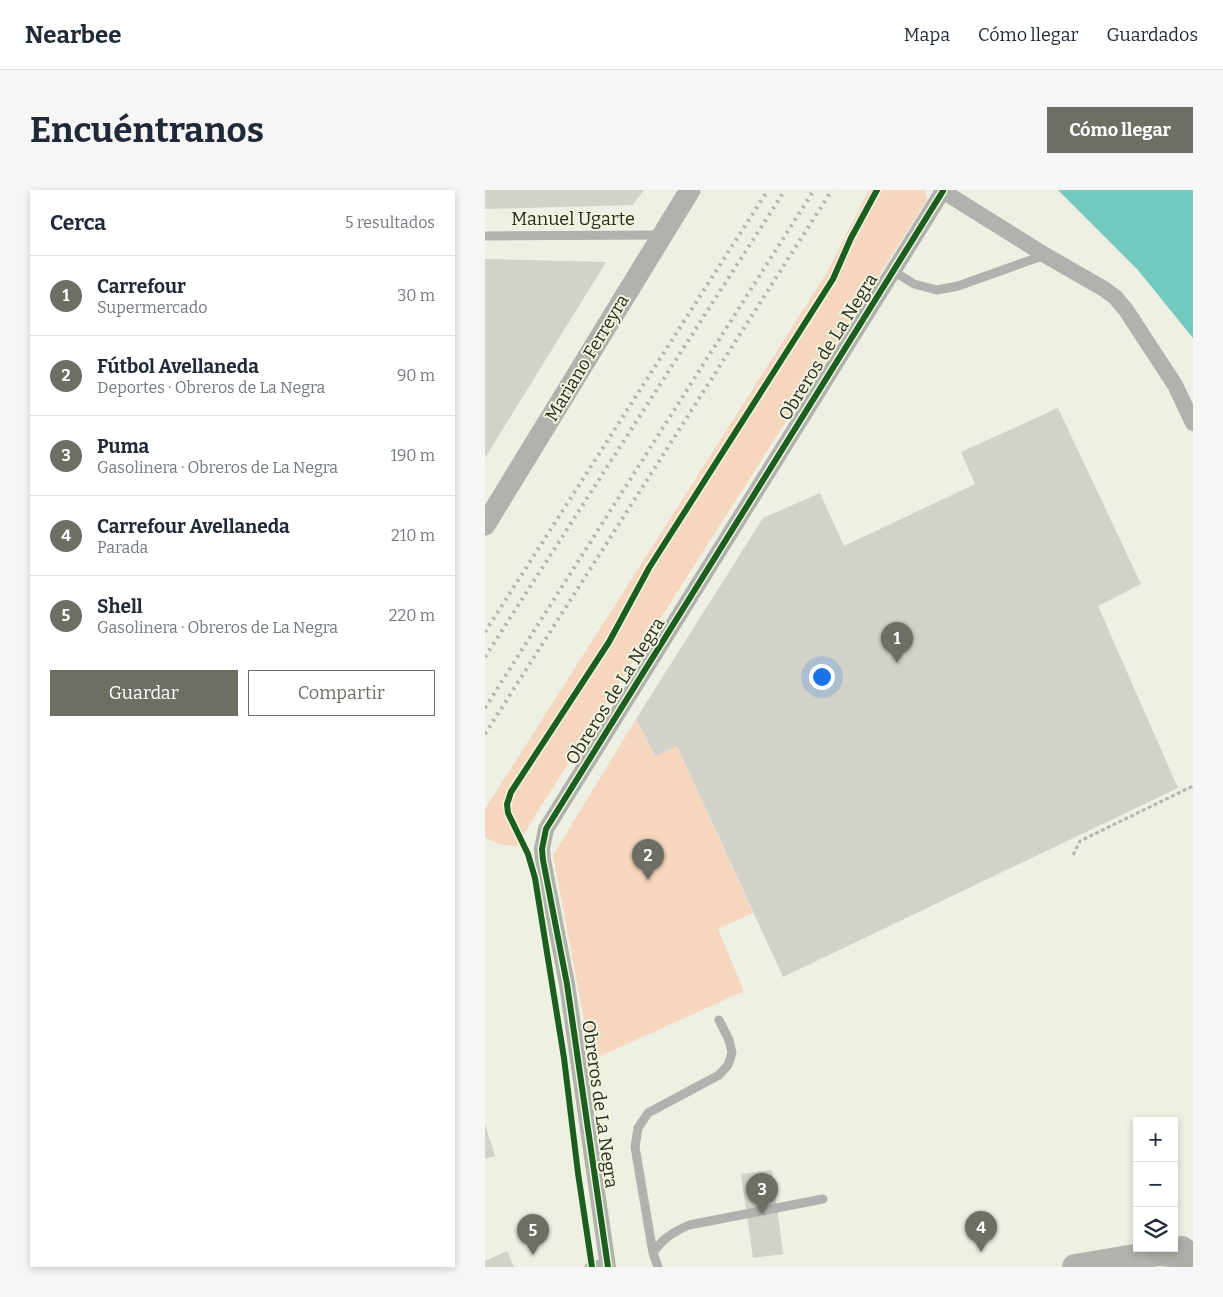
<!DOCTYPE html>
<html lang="es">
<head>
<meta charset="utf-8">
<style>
	body { margin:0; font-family:Bitter,serif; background:#f6f6f7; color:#1f2937 }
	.controls { position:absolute; right:15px; bottom:15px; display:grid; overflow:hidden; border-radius:0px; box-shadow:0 2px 8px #0003 }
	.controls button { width:45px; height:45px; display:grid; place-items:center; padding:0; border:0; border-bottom:1px solid #e0e1e3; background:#fff; color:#1f2937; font:25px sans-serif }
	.you { position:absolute; left:336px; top:486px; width:18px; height:18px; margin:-12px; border:4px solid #fff; border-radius:50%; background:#1a73e8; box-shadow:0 0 0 8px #1a73e833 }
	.badge { display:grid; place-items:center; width:32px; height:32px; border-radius:50%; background:#6d6f65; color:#fff; font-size:16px; font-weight:700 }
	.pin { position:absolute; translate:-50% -41px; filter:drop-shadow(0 1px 2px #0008) }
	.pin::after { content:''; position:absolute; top:26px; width:18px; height:15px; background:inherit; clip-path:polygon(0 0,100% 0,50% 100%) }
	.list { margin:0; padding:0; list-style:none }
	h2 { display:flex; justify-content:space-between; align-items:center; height:65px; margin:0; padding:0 20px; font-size:21px }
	h2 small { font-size:16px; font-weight:400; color:#747a83 }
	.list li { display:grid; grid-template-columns:32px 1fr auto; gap:15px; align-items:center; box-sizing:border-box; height:80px; padding:0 20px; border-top:1px solid #e0e1e3 }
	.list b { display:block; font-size:19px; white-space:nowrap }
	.list p { margin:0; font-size:16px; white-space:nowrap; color:#747a83 }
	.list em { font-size:16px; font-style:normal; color:#747a83 }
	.actions { display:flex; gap:10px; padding:15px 20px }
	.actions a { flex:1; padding:11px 0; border:1px solid #6d6f65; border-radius:0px; text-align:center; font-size:18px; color:#6d6f65 }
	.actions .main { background:#6d6f65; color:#fff }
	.icon { flex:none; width:28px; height:28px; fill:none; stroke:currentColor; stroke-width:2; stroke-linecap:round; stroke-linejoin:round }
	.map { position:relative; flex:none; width:708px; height:1077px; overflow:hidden; border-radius:0px }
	header { display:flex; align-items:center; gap:30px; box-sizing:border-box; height:70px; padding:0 25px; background:#fff; border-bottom:1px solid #e0e1e3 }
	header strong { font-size:24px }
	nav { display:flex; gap:28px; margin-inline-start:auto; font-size:18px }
	.intro { display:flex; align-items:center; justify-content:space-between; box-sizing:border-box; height:120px; padding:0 30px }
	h1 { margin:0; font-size:35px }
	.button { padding:12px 22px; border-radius:0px; background:#6d6f65; color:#fff; font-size:18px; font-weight:700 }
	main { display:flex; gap:30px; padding:0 30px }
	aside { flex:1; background:#fff; border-radius:0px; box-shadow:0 2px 8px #0003 }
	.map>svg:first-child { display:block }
	.green { fill:#f6d6be }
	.water { fill:#75cabf }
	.building { fill:#d3d2c8 }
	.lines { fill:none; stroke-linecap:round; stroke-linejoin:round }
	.path { stroke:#b3b5ae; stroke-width:3; stroke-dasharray:4 2.5; stroke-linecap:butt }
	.service { stroke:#afb2ad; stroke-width:9 }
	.minor { stroke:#afb2ad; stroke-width:16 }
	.tertiary { stroke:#afb2ad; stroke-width:21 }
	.primary { stroke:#b1b4ac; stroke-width:26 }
	.motorway { stroke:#acafa7; stroke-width:28 }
	.rail { stroke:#b3b5ad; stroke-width:4; stroke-dasharray:2.5 5; stroke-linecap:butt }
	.cycleway-casing { stroke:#f0f5de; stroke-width:9 }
	.cycleway { stroke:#1b5e20; stroke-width:6 }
	.labels { text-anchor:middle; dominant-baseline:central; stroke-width:4; stroke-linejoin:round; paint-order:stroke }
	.street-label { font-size:18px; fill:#282a21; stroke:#f0f5de }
</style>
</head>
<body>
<header>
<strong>Nearbee</strong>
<nav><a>Mapa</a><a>Cómo llegar</a><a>Guardados</a></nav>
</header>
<div class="intro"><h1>Encuéntranos</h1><a class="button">Cómo llegar</a></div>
<main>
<aside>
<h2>Cerca<small>5 resultados</small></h2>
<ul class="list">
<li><span class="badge">1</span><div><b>Carrefour</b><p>Supermercado</p></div><em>30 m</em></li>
<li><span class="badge">2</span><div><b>Fútbol Avellaneda</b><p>Deportes · Obreros de La Negra</p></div><em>90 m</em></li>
<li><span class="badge">3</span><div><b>Puma</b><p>Gasolinera · Obreros de La Negra</p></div><em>190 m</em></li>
<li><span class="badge">4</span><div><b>Carrefour Avellaneda</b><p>Parada</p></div><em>210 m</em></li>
<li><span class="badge">5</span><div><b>Shell</b><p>Gasolinera · Obreros de La Negra</p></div><em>220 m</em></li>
</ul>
<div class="actions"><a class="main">Guardar</a><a>Compartir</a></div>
</aside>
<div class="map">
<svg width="708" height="1077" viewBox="0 0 708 1077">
	<rect width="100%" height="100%" fill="#edf0e3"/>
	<path class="green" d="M384 0H440L442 10 51 624 32 656 18 655 0 648V619L341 84Z
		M151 529 170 566 192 556 268 723 233 739 259 801 109 869 98 825 68 665Z"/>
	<path class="water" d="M573 0H708V148L652 79Z"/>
	<path class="building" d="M0 0H159L148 15 0 19Z
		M0 69 121 72 0 268Z
		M573 218 656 394 613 416 693 598 298 787 192 556 170 566 151 529 278 328 335 303 359 356 490 294 476 262Z
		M0 934 10 966 0 969Z
		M287 980 298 1064 268 1068 256 984Z
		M22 1061 29 1077H0V1071Z"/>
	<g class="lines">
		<path class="path" d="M588 665 595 651 708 596"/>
		<path class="service" d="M0 46 176 45
			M408 81 429 94 452 100 473 96 560 65
			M168 1063C177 1049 188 1042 204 1035L338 1009
			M104 1077 122 1072
			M173 1077 168 1063 150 957 153 938 163 923 234 885 243 875 247 863 244 850 234 830"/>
		<path class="minor" d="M456 0 560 65 619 99 630 107 641 120 690 195 708 233
			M123 1077 82 794 58 670 57 659 61 639 458 1"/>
		<path class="tertiary" d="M0 335 205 0"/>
		<path class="primary" d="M590 1077 697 1059"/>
		<path class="motorway" d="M676 1062 708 1065"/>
		<path class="rail" d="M0 442 283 0
			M0 467 300 0
			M0 518 329 0
			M0 544 347 0"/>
		<g class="cycleway-casing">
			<path id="cycleway" d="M107 1077 93 983 79 868 50 688 43 664 23 623 22 614 26 602 124 452 164 378 348 89 366 48 392 0
				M123 1077 82 794 58 670 57 659 61 639 458 1"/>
		</g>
		<use href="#cycleway" class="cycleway"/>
	</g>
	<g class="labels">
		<g class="street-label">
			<text x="88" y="29">Manuel Ugarte</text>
			<text transform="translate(343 157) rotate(-58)">Obreros de La Negra</text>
			<text transform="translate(102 168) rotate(-59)">Mariano Ferreyra</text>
			<text transform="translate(130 501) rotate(-58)">Obreros de La Negra</text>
			<text transform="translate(115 914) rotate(82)">Obreros de La Negra</text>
		</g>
	</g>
</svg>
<div class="controls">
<button>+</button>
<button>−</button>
<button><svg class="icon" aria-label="layers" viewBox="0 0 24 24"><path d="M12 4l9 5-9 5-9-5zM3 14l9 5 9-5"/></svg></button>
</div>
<div class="you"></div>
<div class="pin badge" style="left:412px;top:473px">1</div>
<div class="pin badge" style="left:163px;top:690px">2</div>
<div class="pin badge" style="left:277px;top:1024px">3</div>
<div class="pin badge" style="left:496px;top:1062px">4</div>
<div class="pin badge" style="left:48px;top:1065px">5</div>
</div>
</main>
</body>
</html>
